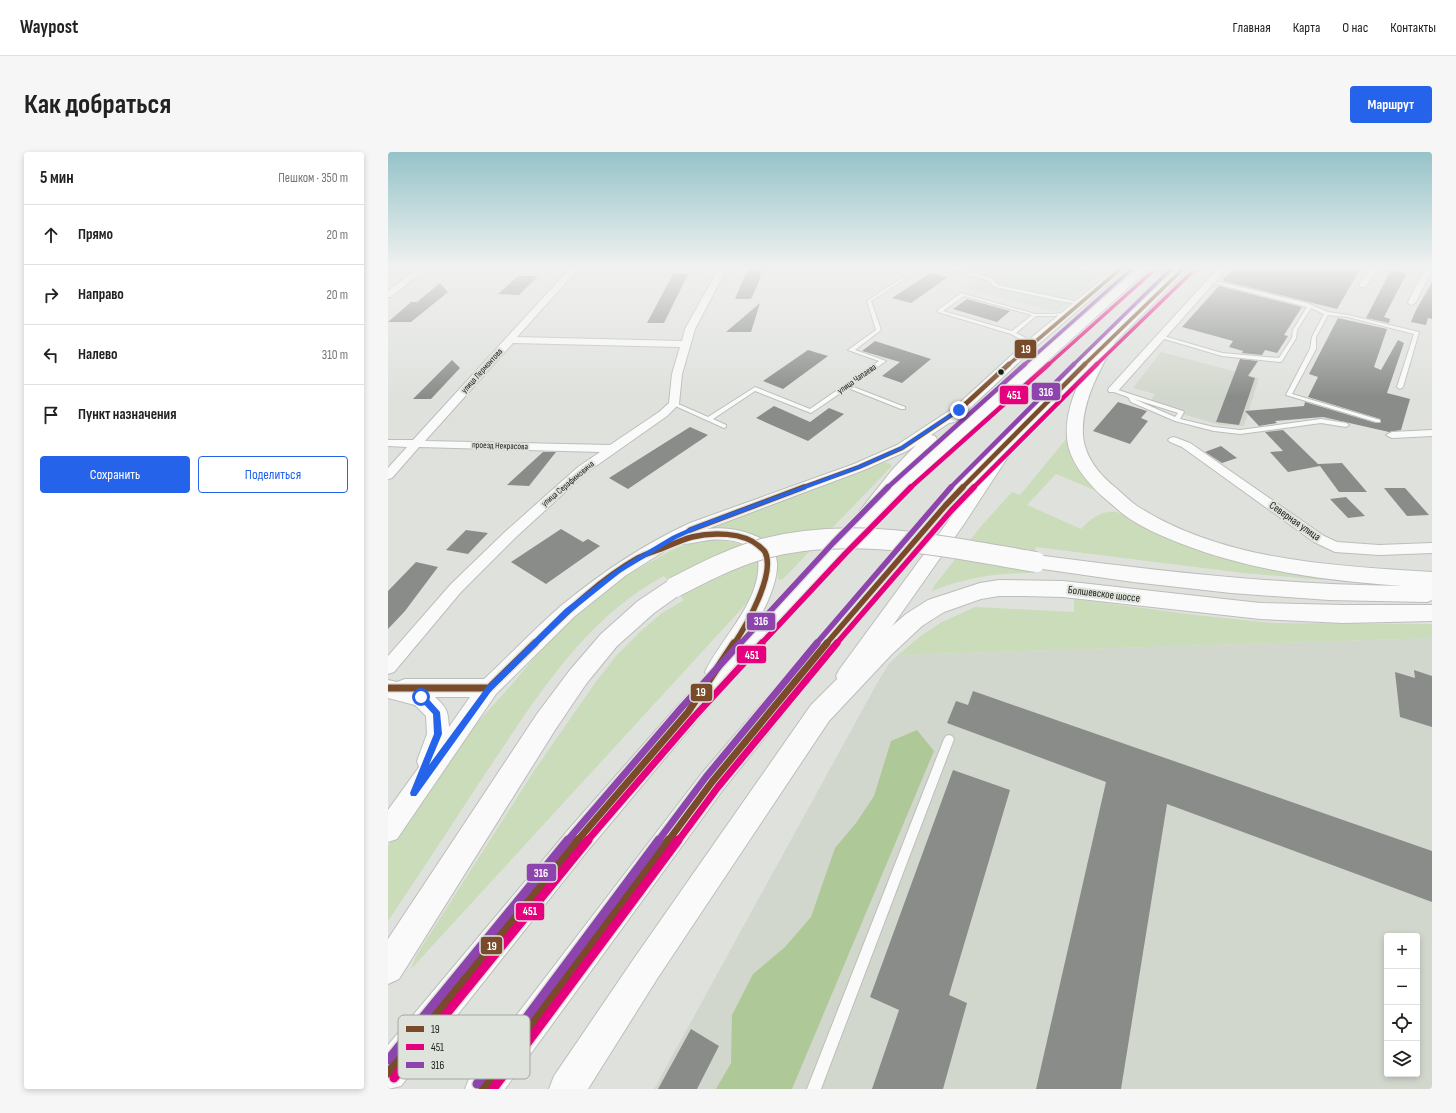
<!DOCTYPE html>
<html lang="ru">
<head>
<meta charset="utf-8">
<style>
	body { margin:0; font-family:"Sofia Sans Condensed",sans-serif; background:#f6f6f6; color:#222 }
	.controls { position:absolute; right:12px; bottom:12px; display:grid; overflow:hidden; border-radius:4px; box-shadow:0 2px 6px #0003 }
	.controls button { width:36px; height:36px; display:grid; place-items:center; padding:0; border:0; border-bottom:1px solid #e0e0e0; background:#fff; color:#222; font:20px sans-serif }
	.stop { position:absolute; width:12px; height:12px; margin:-9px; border:3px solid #2563eb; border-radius:50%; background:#fff }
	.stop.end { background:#2563eb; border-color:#fff; box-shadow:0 1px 4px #0008 }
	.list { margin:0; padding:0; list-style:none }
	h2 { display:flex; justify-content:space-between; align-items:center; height:52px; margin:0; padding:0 16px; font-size:17px }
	h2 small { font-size:13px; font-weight:400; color:#767676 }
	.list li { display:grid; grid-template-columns:26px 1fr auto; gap:12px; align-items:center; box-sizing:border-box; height:60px; padding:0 16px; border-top:1px solid #e0e0e0 }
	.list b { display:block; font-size:15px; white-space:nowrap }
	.list em { font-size:13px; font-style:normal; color:#767676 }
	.actions { display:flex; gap:8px; padding:12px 16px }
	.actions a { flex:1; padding:9px 0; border:1px solid #2563eb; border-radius:4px; text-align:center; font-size:14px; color:#2563eb }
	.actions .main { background:#2563eb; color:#fff }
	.icon { flex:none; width:22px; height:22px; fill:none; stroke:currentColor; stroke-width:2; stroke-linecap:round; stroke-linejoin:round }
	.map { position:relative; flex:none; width:1044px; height:937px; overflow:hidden; border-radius:4px }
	header { display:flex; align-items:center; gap:24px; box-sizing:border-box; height:56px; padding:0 20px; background:#fff; border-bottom:1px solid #e0e0e0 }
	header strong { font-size:19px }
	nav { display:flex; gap:22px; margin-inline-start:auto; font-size:14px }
	.intro { display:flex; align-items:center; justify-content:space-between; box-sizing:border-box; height:96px; padding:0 24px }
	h1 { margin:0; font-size:28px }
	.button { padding:10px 18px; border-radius:4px; background:#2563eb; color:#fff; font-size:14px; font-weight:700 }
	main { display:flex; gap:24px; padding:0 24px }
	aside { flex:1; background:#fff; border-radius:4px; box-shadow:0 2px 6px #0003 }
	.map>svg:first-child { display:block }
	.built { fill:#d2d7cd; fill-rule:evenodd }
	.green { fill:#cbdcbb }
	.forest { fill:#afc897 }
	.building { fill:#8a8c89 }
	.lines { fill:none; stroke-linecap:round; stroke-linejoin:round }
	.service-casing { stroke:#bcbebb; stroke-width:2 }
	.minor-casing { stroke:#bcbebb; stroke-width:2 }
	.tertiary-casing { stroke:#bcbebb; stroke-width:2 }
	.secondary-casing { stroke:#bcbebb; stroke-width:2 }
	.trunk-casing { stroke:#bcbebb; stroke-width:2 }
	.service { fill:#fafafa; fill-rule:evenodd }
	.minor { fill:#fafafa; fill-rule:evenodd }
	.tertiary { fill:#fafafa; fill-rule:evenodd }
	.secondary { fill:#fafafa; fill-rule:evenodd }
	.trunk { fill:#fafafa; fill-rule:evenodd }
	.secondary-bridge-casing { stroke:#bcbebb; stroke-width:22; stroke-linecap:butt }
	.secondary-bridge { stroke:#fafafa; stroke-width:20 }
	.bus-1-far4-casing { stroke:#dee3db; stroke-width:5 }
	.bus-1-far3-casing { stroke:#dee3db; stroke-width:6 }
	.bus-1-far2-casing { stroke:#dee3db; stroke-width:8 }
	.bus-1-far1-casing { stroke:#dee3db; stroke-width:10 }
	.bus-1-casing { stroke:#dee3db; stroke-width:12 }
	.bus-2-far4-casing { stroke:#dee3db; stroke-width:5 }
	.bus-2-far3-casing { stroke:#dee3db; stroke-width:6 }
	.bus-2-far2-casing { stroke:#dee3db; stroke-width:8 }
	.bus-2-far1-casing { stroke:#dee3db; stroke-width:10 }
	.bus-2-casing { stroke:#dee3db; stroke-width:12 }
	.bus-3-far4-casing { stroke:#dee3db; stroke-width:5 }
	.bus-3-far3-casing { stroke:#dee3db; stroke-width:6 }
	.bus-3-far2-casing { stroke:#dee3db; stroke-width:8 }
	.bus-3-far1-casing { stroke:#dee3db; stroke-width:10 }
	.bus-3-casing { stroke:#dee3db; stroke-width:12 }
	.bus-1-far4 { stroke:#7a4b2a; stroke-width:3.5 }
	.bus-1-far3 { stroke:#7a4b2a; stroke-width:4.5 }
	.bus-1-far2 { stroke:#7a4b2a; stroke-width:5.5 }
	.bus-1-far1 { stroke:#7a4b2a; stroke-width:7 }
	.bus-1 { stroke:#7a4b2a; stroke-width:9 }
	.bus-2-far4 { stroke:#e5007d; stroke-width:3.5 }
	.bus-2-far3 { stroke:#e5007d; stroke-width:4.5 }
	.bus-2-far2 { stroke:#e5007d; stroke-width:5.5 }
	.bus-2-far1 { stroke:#e5007d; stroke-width:7 }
	.bus-2 { stroke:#e5007d; stroke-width:9 }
	.bus-3-far4 { stroke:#8e44ad; stroke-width:3.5 }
	.bus-3-far3 { stroke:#8e44ad; stroke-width:4.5 }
	.bus-3-far2 { stroke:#8e44ad; stroke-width:5.5 }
	.bus-3-far1 { stroke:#8e44ad; stroke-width:7 }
	.bus-3 { stroke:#8e44ad; stroke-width:9 }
	.route { fill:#2563eb }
	.bus-dot { fill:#1a1c18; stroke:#dee3db; stroke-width:1.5 }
	.labels { text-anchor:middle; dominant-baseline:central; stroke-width:4; stroke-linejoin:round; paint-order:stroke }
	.far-street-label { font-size:9px; fill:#1a1c18; stroke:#dee3db }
	.street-label { font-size:11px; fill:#1a1c18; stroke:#dee3db }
	.key { fill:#dee3db; stroke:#a3a7a0; stroke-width:1 }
	.key-label { font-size:11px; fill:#1a1c18 }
	.line-badge { stroke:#dee3db; stroke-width:1.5 }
	.badge-label { font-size:11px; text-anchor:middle; font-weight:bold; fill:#fff }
</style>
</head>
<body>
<header>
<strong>Waypost</strong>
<nav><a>Главная</a><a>Карта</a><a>О нас</a><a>Контакты</a></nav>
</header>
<div class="intro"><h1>Как добраться</h1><a class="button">Маршрут</a></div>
<main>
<aside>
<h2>5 мин<small>Пешком · 350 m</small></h2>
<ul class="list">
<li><svg class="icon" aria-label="ahead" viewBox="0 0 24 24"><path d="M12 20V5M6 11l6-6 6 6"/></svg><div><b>Прямо</b></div><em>20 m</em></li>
<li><svg class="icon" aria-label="right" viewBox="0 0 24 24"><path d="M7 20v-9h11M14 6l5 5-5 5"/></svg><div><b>Направо</b></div><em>20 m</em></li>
<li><svg class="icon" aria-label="left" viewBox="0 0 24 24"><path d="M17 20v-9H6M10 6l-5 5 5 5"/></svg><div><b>Налево</b></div><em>310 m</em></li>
<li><svg class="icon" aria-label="arrive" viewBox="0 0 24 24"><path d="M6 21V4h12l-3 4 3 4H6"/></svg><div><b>Пункт назначения</b></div></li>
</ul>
<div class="actions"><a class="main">Сохранить</a><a>Поделиться</a></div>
</aside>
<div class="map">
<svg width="1044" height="937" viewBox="0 0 1044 937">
	<rect width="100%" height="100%" fill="#dfe1dd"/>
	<path class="built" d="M545 114H673L712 122 682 150 668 160 577 136 589 127Z
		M773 200 871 226 856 274 832 273 760 252 767 242 745 236Z
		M1044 486V937H266L493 524 501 512 510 503ZM999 784H1029V922H999Z"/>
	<path class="green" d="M679 286 688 312 706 338 668 322 639 353 693 377C703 366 714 358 729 360 754 372 778 386 804 396 847 412 891 418 936 425L937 428 855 421 648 395 642 421C608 421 576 426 544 439L546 434 594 373 624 340 632 343Z
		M497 310 503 312V315L394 428 390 427C391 381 360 380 323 377L325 374Z
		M327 388C338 389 353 390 362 398 379 411 368 438 358 452L23 817 28 804 146 619 207 531 228 504 253 479 274 461 296 448 276 424C195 467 145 551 95 625 64 673 32 721 0 769V694L67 595 118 539 164 485 209 445 236 425 282 399 296 393Z
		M686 447 808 463 884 471 1044 472V486L510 503 534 483 554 470 587 455 686 460Z"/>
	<path class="forest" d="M529 578 546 599 404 937H328L343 911 344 863 365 822 397 795 423 765 447 696 468 671 486 644 503 589Z"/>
	<path class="building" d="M362 114H375L370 132 363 147H347L358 121H360Z
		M850 114H974L949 157 835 129 836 128 834 127Z
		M1003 118 1019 121 996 165 1002 167 1001 171 978 166Z
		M542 121 560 125 523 151 504 146Z
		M285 122H300L276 171H259Z
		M130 124H150L131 143 110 142Z
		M1044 130V167L1040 166 1038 173 1023 170 1027 160Z
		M52 131 60 140 23 170H0L23 150H29Z
		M831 134 914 155 896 183 900 184 889 201 877 198 874 203 854 201 855 199 841 195 845 189 794 175Z
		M579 147 622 159 609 170 565 157Z
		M372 151 363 180H338Z
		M950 166 999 177 986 215 993 218 1010 188 1016 191 999 241 1022 247 1013 278 1001 280 935 265 887 269 889 271 871 274 857 259 916 254 917 250 988 271H993L992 267 920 245 930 225 921 222Z
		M487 189 543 207 514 231 494 224 512 210 474 199Z
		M420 198 440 204 395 237 375 229Z
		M852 207 870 209 860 224 867 226 851 273 828 270Z
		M64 208 72 216 43 247H25Z
		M730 250 759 259 753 266 760 269 742 292 705 279Z
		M386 254 422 270 441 256 456 262 420 289 368 266Z
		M302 275 320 283 240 337 221 326Z
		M895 278 931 313 930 312 954 311 979 340H951L932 314 900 320 882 300 895 299 877 280Z
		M833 294 849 306 834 311 817 300Z
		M155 300H168L141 334 119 333Z
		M996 336H1017L1041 363 1019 364Z
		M958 345 977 364 960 366 942 347Z
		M173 377 195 390 200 387 212 394 158 432 123 410Z
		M78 378 100 381 80 402 58 398Z
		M28 410 50 415 17 459 0 477V439Z
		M1026 518 1044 524V575L1012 565 1007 520 1027 526Z
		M585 539 1044 699V750L779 652 733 937H648L718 630 559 571 568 549 580 553Z
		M565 618 622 638 561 843 579 851 555 937H484L511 858 482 845Z
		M303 877 331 894 309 937H270Z"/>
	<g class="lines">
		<g class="service-casing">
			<path id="service" d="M532 114H537L483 149 493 178 467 198 498 209 463 234 517 255V257H513L460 236 423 261 367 239 325 267 338 273V275L336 276 283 252 288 251 320 265 367 235 422 257 491 209 460 198 488 178 479 149Z
				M554 114H562L569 117 573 114H578L573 118 603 126 610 133 695 151 693 152 672 149 607 135 599 128Z
				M678 114H688L727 123 725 124Z
				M823 128 919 151 940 160 960 163 1031 180 1015 235 1012 237 1009 235 1026 182 960 165 940 163 928 185V197L904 242 992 268V270H988L898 243 922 197 924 185 936 162 923 156 909 178 908 186 894 209 892 210 834 204 770 185V184L772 183 834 201 891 206 904 186 905 178 919 155 821 130V129Z
				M573 141 647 162H666L681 160 683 161 666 164H648L628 181 638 186 643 194 641 195H639L634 188 623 182 550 160V158ZM576 144 644 163 624 179 555 159Z
				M723 237H727L795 259 796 260 792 267 826 275 852 278 933 267 958 271 961 273 958 275 933 271 852 282 826 279 787 269 743 250 740 245 723 239ZM746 247 790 261 787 265Z
				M561 583 564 584 566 587 433 937H419L556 587 558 584Z"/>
		</g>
		<g class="minor-casing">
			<path id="minor" d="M32 114H41L3 145H0V139Z
				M184 114H193L129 185 294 189 297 177 332 114H340L307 177 294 222 291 252 279 264 198 321 128 385 73 440 6 520 0 522V504L63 432 118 379 190 315 212 300 31 295 4 326 0 327V316L19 295 0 294V288H25ZM125 191 292 195 284 222 281 251 271 260 222 293 37 289Z
				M832 114H841L729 240H721L720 238 721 236Z
				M983 114H991L978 135H972L971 133Z
				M1037 115H1040L1044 117 1028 150 1024 153 1021 152 1020 150Z
				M1044 278V284L1004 286 998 283 1004 280Z
				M786 285 802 291 936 384 949 390 991 393 1044 391V401L991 403 947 400 926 390 794 295 782 290 780 288 782 286Z"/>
		</g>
		<g class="tertiary-casing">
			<path id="tertiary" d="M730 114H741L645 197 567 270 561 271 543 283 547 284 549 287 547 290 514 324 481 369 475 371 469 369 467 365 504 318 528 293 519 299 476 318 319 377C335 375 350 377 365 383 378 388 388 396 389 411 391 443 352 500 334 526L327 529 320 526 317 520C334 484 379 444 369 401 354 387 333 386 315 389 307 390 301 393 293 391L292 389 237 424 187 464 108 542 9 687 0 690V658L31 615 29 609 39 582 38 564 27 553 0 546V528L9 530 17 527H96C122 503 147 476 174 453 213 421 256 392 302 371L466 312 509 293 567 255 637 191ZM47 545H82L61 575C60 559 59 556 47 545Z
				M620 290 625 291 627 294 576 372 465 530 458 533 451 530 448 524 451 518 564 364 615 291Z"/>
		</g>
		<g class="secondary-casing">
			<path id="secondary" d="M721 184 726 185 728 188C712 218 693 249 695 284 697 306 712 323 728 336 735 342 742 349 749 354 835 409 945 414 1044 420V448L1039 450 941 448 843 441 745 430 641 415 638 410 641 405 648 403C770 419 892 433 1015 434 940 429 864 419 794 392 774 384 752 375 735 362 728 356 721 350 714 344 698 329 681 309 679 286 676 250 698 218 714 188L716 185Z
				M287 427 294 429 297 435 294 441 266 461 229 494 198 532 167 578 11 827 0 832V787L149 562 182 518 213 482 250 449 280 429Z
				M611 428 675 429 872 451 955 453H1044V469L955 471 872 467 675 445 636 444H611L593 447 556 460 534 474 503 503 441 569 269 827 200 937H161L166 924 247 805 423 553 487 489 518 462 540 448 592 431Z"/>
		</g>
		<g class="trunk-casing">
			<path id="trunk" d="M752 114H764L522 334 458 401 309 568 201 697 13 934 0 937V893L181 677 291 552 444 391 510 326Z
				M791 114H803L726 191 564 358 458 484 334 639 117 937H77L82 924 314 621 442 472 550 350 716 185Z"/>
		</g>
		<use href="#service" class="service"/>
		<use href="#minor" class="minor"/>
		<use href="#tertiary" class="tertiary"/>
		<use href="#secondary" class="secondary"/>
		<use href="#trunk" class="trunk"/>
		<g class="secondary-bridge-casing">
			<path id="secondary-bridge" d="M287 435C314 421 341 407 371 398 461 372 558 395 648 410"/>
		</g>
		<use href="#secondary-bridge" class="secondary-bridge"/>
		<g class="bus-1-far4-casing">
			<path id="bus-1-far4" d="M620 213 736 114
				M696 213 798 114"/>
		</g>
		<g class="bus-1-far3-casing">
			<path id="bus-1-far3" d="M413 336 471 315 514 296 571 258 621 212
				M574 336 697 212"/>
		</g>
		<g class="bus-1-far2-casing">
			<path id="bus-1-far2" d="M302 378 416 335
				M146 492C178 461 211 428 250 406 257 402 265 400 273 397 283 393 293 388 304 385 324 380 355 380 371 394 373 396 376 398 377 400 388 422 358 474 346 492
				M438 492 557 354 575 335"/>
		</g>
		<g class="bus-1-far1-casing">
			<path id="bus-1-far1" d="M0 536H101
				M101 536 147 491
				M189 689 300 560 346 491
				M280 689 324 630 439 491"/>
		</g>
		<g class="bus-1-casing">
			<path id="bus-1" d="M0 921 190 688
				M95 937 281 688"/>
		</g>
		<g class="bus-2-far4-casing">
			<path id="bus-2-far4" d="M660 213 764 120
				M708 213 804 120"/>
		</g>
		<g class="bus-2-far3-casing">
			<path id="bus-2-far3" d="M522 336 661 212
				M585 336 709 212"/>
		</g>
		<g class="bus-2-far2-casing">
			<path id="bus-2-far2" d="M373 492 457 402 523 335
				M448 492 563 359 586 335"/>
		</g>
		<g class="bus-2-far1-casing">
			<path id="bus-2-far1" d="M199 689 306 565 374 491
				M290 689 330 635 449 491"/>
		</g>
		<g class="bus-2-casing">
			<path id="bus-2" d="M6 926 200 688
				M105 937 290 688"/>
		</g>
		<g class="bus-3-far4-casing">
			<path id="bus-3-far4" d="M636 213 747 114
				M685 213 786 114"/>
		</g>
		<g class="bus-3-far3-casing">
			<path id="bus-3-far3" d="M499 336 637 212
				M562 336 686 212"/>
		</g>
		<g class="bus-3-far2-casing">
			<path id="bus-3-far2" d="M352 492 445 391 500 335
				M428 492 563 335"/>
		</g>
		<g class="bus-3-far1-casing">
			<path id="bus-3-far1" d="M179 689 294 555 352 491
				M270 689 318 625 429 491"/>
		</g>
		<g class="bus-3-casing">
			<path id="bus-3" d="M0 908 180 688
				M89 932 271 688"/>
		</g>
		<use href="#bus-1-far4" class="bus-1-far4"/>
		<use href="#bus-1-far3" class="bus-1-far3"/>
		<use href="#bus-1-far2" class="bus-1-far2"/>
		<use href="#bus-1-far1" class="bus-1-far1"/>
		<use href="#bus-1" class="bus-1"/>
		<use href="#bus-2-far4" class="bus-2-far4"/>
		<use href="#bus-2-far3" class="bus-2-far3"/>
		<use href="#bus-2-far2" class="bus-2-far2"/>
		<use href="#bus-2-far1" class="bus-2-far1"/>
		<use href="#bus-2" class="bus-2"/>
		<use href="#bus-3-far4" class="bus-3-far4"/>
		<use href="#bus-3-far3" class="bus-3-far3"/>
		<use href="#bus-3-far2" class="bus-3-far2"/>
		<use href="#bus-3-far1" class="bus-3-far1"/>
		<use href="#bus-3" class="bus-3"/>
	</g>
	<linearGradient id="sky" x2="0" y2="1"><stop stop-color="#95c3c9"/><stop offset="0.47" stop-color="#f1f2f0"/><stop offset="1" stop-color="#f1f2f0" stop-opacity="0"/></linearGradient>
	<rect width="1044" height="245" fill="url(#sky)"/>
	<path class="route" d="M569 257 573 258 515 297 473 316 310 377 288 387 233 420 182 461 104 538 28 644H23L22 641 46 582 45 562 31 547V542H36L52 560 54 582 41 613 99 534 177 457 229 417 284 384 306 374 469 314 512 295Z"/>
	<circle class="bus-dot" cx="613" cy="220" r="3.5"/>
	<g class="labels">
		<g class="far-street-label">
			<text transform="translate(94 219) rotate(-48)">улица Лермонтова</text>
			<text transform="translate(469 227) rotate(-35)">улица Чапаева</text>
			<text transform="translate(112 294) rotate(2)">проезд Некрасова</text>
			<text transform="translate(180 332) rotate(-40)">улица Серафимовича</text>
		</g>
		<g class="street-label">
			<text transform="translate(907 369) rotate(35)">Северная улица</text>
			<text transform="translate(716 442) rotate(7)">Болшевское шоссе</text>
		</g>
	</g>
	<rect x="10" y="863" width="132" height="64" rx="6" class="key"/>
	<rect x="18" y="874" width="18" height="6" fill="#7a4b2a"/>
	<rect x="18" y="892" width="18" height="6" fill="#e5007d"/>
	<rect x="18" y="910" width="18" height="6" fill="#8e44ad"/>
	<g class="key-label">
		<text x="43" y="881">19</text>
		<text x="43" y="899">451</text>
		<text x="43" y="917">316</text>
	</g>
	<g class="line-badge">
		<rect x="626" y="187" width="23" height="20" rx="4" fill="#7a4b2a"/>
		<rect x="643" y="230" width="30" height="19" rx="4" fill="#8e44ad"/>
		<rect x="611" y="233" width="30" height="20" rx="4" fill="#e5007d"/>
		<rect x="358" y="460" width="30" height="19" rx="4" fill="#8e44ad"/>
		<rect x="348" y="493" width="31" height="19" rx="4" fill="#e5007d"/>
		<rect x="302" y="531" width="23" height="19" rx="4" fill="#7a4b2a"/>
		<rect x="138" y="711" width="31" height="19" rx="4" fill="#8e44ad"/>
		<rect x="127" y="750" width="30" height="19" rx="4" fill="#e5007d"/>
		<rect x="92" y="784" width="23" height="19" rx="4" fill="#7a4b2a"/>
	</g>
	<g class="badge-label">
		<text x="638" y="201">19</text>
		<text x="658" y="244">316</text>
		<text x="626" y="247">451</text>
		<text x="373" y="473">316</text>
		<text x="364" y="507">451</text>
		<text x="313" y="544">19</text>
		<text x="153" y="725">316</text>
		<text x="142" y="763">451</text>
		<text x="104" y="798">19</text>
	</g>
</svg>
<div class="controls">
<button>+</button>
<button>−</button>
<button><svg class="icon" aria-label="locate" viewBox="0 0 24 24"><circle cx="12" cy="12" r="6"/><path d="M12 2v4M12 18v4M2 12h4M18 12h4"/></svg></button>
<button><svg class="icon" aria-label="layers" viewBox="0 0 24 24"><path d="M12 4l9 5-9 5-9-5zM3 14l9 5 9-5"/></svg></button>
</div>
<div class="stop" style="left:33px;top:545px"></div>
<div class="stop end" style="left:571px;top:258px"></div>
</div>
</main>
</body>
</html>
